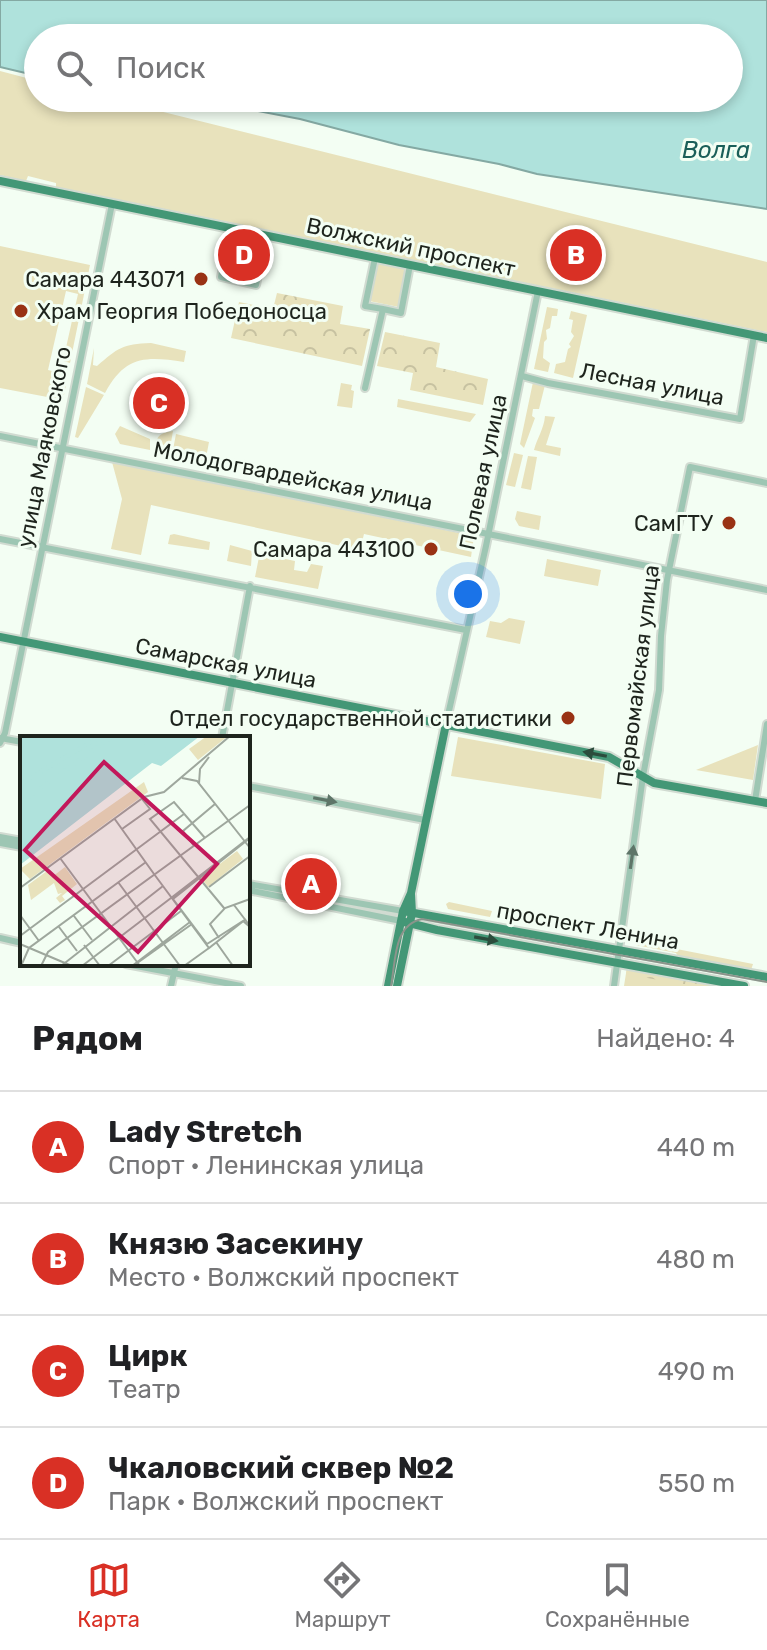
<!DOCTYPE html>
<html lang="ru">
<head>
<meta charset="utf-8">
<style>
	body { margin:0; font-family:Rubik,sans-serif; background:#f2f2f2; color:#202124 }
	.you { position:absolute; left:468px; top:594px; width:28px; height:28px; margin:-20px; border:6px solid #fff; border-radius:50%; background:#1a73e8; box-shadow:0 0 0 12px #1a73e833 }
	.badge { display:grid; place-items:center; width:52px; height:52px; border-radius:50%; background:#d93025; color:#fff; font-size:26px; font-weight:700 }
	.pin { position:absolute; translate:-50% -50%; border:4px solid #fff; box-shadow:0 2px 8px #0006 }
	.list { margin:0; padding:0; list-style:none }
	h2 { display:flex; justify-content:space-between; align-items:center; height:104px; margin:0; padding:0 32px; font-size:34px }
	h2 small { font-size:26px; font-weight:400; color:#757577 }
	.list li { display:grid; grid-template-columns:52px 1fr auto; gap:24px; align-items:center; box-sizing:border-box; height:112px; padding:0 32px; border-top:2px solid #e0e0e0 }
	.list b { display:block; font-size:30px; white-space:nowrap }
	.list p { margin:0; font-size:26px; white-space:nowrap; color:#757577 }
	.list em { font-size:26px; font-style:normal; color:#757577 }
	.icon { flex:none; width:44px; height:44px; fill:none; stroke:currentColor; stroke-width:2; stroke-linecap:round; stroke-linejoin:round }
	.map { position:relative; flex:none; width:767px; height:986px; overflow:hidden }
	.search { position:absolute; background:#fff; box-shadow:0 4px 12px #0003; left:24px; right:24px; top:24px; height:88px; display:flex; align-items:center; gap:20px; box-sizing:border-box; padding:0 28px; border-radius:44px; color:#757577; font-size:30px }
	.sheet { height:552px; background:#fff }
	nav { display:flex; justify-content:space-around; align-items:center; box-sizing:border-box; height:112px; border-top:2px solid #e0e0e0; background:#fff; font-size:22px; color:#757577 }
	nav a { display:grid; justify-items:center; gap:4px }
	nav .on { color:#d93025 }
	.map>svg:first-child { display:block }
	.green { fill:#e8e2bc }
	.forest { fill:url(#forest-crowns) }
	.water { fill:#afe2dc; stroke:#84a9a3; stroke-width:2 }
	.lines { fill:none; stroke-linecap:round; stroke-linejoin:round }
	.minor-casing { stroke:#d1dbd1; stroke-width:10 }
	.major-casing { stroke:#d1dbd1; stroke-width:12 }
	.minor { stroke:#9dc6b3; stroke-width:6 }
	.major { stroke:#439776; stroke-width:8 }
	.tram { stroke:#8b948b; stroke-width:2 }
	.oneway { fill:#2b4c3c }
	.oneway2 { fill:#5e7568 }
	.poi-dot { fill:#993214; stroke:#f3fef3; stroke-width:3 }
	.labels { text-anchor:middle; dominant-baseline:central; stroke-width:6; stroke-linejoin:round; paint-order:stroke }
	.street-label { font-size:22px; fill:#1e241d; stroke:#f3fef3 }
	.poi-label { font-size:22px; fill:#1e241d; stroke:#f3fef3; text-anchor:end }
	.water-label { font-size:24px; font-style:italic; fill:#1b5f59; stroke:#f3fef3 }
	.inset-river { fill:none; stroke:#afe2dc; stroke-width:4 }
	.inset-road { fill:none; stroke:#9ea79d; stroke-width:2 }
	.view { fill:#c2185b; fill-opacity:0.15; stroke:#c2185b; stroke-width:4 }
	.inset-edge { fill:none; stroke:#1e241d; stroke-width:4 }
</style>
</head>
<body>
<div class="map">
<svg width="767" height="986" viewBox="0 0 767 986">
	<defs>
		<pattern id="forest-crowns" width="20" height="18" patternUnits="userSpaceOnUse" patternTransform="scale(2)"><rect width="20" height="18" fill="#e8e2bc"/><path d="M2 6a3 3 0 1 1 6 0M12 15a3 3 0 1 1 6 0" fill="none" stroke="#c7c2a1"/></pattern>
	</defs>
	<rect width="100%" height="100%" fill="#f3fef3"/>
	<path class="green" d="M0 71 38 81V98H107L767 262V332L56 187V183L28 176 26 181 0 175Z
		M233 234 262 240 255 276 226 270Z
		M0 246 90 265 70 363 63 361 78 294 66 291 48 370 68 375 63 400 0 388Z
		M377 261 407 267 399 307 369 301Z
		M547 307 558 309 557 316H552L550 328 546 330 547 339 544 342 543 358 550 363 548 372 534 369Z
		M571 311 587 315 573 378 554 373 556 364 565 362 568 349 571 347 569 344 574 336 571 332 573 320 569 319Z
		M151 343 186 351 184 362C145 356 125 356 105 393L87 384 94 348 93 365 97 366C118 348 122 344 151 343Z
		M533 382 545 385 539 409H533L532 416 535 418 524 448 520 444Z
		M341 383 352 385 351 390 354 391 352 408 337 406Z
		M86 387 104 395 78 438 75 437Z
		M398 399 476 414 470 422 397 407Z
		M545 416 555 417 546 445 561 448 560 456 534 450C537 438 544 429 545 416Z
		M120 426 150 439V450L120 444 115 434Z
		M173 431 169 454 155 451C156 437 158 433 173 431Z
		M176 434 209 442 205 463 172 455Z
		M514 453 523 455 515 487 506 485Z
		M528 456 537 457 531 490 521 488Z
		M112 462 474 536 471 557 364 534 360 550 151 505 141 555 111 549 122 499Z
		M517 511 541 516 539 530 519 526 515 519Z
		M174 534 210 542 209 550 168 544 170 535Z
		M230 545 252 551 251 566 227 561Z
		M262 554 295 561 294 570 307 572 311 564 323 566 318 589 255 577 259 557Z
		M547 559 601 570 598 586 544 576Z
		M509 618 525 621 520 644 486 637 490 621 501 623Z
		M458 737 605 764 601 799 451 776Z
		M758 745 753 780 696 770Z
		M449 902 492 911 490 917 448 909 446 904Z
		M636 941 753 964 751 970 678 956 676 953 636 945Z
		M627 967 730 986H624Z"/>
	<path class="forest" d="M277 293 343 306 340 324 370 329 362 366 231 338 239 302 273 309Z
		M385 332 440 343 436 367 488 379 483 405 410 390 413 373 377 366Z
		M627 969 714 986H691L626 974Z"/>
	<path class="water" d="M0 0H767V209L537 174 499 164 399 145 300 119 190 98H729V38H38V76L0 67Z"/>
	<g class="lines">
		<g class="minor-casing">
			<path id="minor" d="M231 228 221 277 256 285 266 235
				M383 309 401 313 410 265
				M522 376 548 383 740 419 754 335
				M365 388 383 309 365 306 375 258
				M0 436 767 590
				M0 539 466 630
				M446 724 486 546 538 291
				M0 738 22 742
				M222 738 250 586
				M0 743 5 733 112 204
				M248 786 425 820
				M755 801 767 724
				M0 837 22 841
				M0 843 22 847
				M248 884 403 911
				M248 890 401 921
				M0 938 22 943
				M126 964 241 986
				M171 986 176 964
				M614 986 643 776 659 690 661 636 667 580 690 467 767 483"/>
		</g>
		<g class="major-casing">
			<path id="major" d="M0 181 767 338
				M0 637 609 757 654 783 767 803
				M403 911 767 977
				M401 921 437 930 744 986
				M388 986 403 911 411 893 446 724
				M397 986 412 913 411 894"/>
		</g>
		<use href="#minor" class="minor"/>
		<use href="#major" class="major"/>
		<path class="tram" d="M391 986C396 961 393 925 422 919L767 982"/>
	</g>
	<defs><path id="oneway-solid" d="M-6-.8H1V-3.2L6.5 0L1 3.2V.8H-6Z" transform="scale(2)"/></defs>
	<g class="oneway">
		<use href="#oneway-solid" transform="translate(595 754) rotate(-169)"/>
		<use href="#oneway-solid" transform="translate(486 939) rotate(10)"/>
	</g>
	<g class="oneway2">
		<use href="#oneway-solid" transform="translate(325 800) rotate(11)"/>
		<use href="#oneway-solid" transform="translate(632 857) rotate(-82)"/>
	</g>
	<g class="poi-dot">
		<circle cx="201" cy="279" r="8"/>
		<circle cx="21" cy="311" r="8"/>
		<circle cx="729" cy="523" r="8"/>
		<circle cx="431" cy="549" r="8"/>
		<circle cx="568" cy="718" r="8"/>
	</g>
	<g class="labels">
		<g class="street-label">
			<text transform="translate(411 247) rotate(12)">Волжский проспект</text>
			<text transform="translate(652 384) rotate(11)">Лесная улица</text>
			<text transform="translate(44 447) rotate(-79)">улица Маяковского</text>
			<text transform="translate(483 472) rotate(-78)">Полевая улица</text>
			<text transform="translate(293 476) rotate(11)">Молодогвардейская улица</text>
			<text transform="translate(226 663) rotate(11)">Самарская улица</text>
			<text transform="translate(638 676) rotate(-83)">Первомайская улица</text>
			<text transform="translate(588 926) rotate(10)">проспект Ленина</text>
		</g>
		<g class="poi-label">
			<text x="185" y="279">Самара 443071</text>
			<text x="37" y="311" text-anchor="start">Храм Георгия Победоносца</text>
			<text x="713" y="523">СамГТУ</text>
			<text x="415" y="549">Самара 443100</text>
			<text x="552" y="718">Отдел государственной статистики</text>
		</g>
		<g class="water-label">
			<text x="716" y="150">Волга</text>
		</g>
	</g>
	<g transform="translate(20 736)">
		<rect width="230" height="230" fill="#f3fef3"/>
		<path d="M187 0H208L178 24 169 13ZM124 46 128 56 10 143 0 133ZM217 115 223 123 188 151 181 142ZM45 131 57 148 42 160 45 164 40 167 36 162 42 157 38 158 34 147 11 164 8 149 27 135 32 141Z" fill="#e8e2bc"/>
		<path d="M0 0H180L141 30 132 27 0 129Z" fill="#afe2dc"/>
		<path class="inset-river" d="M120 0 141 25M132 0 149 18M0 48 81 0M0 67 93 0"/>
		<path class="inset-road" d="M162 42 177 45 230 112M179 48 180 33 189 21M94 82 134 138M102 93 130 73 122 63M185 102 154 66 130 83 204 172M230 102 153 163 187 208 223 185 230 191M174 110 163 95 195 68M40 122 120 230M134 138 189 212 226 183M98 146 160 230M189 151 230 120M0 152 124 61 144 56 210 0M151 162 230 101M214 169 230 190M0 179 19 205M54 180 72 204M39 191 57 215M0 200 164 78M199 202 190 188 205 172 230 163M196 206 213 230M0 208 52 230M64 209 80 230M1 230 9 212 126 126M21 230 28 216 230 69M41 230 143 150M62 230 151 162M88 230 161 175M112 230 170 186M113 230 172 188M164 230 189 212"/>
		<path class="view" d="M84 26 197 128 118 216 5 114Z"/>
		<rect width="230" height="230" class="inset-edge"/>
	</g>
</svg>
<div class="you"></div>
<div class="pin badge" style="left:311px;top:884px">A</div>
<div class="pin badge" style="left:576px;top:255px">B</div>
<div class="pin badge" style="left:159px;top:403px">C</div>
<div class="pin badge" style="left:244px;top:255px">D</div>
<div class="search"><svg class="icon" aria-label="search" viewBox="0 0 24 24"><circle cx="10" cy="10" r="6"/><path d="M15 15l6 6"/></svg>Поиск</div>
</div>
<section class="sheet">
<h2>Рядом<small>Найдено: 4</small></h2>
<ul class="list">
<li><span class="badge">A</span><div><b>Lady Stretch</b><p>Спорт · Ленинская улица</p></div><em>440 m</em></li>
<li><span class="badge">B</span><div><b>Князю Засекину</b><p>Место · Волжский проспект</p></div><em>480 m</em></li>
<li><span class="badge">C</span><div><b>Цирк</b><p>Театр</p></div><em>490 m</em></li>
<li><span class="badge">D</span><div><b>Чкаловский сквер №2</b><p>Парк · Волжский проспект</p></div><em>550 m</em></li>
</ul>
</section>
<nav>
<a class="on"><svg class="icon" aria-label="map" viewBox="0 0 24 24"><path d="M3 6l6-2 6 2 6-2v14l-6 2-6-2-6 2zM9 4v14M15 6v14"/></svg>Карта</a>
<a><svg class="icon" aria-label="directions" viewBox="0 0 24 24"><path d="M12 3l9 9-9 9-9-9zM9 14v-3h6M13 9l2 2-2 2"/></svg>Маршрут</a>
<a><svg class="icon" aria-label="saved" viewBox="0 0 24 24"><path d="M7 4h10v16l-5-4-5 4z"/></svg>Сохранённые</a>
</nav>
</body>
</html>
